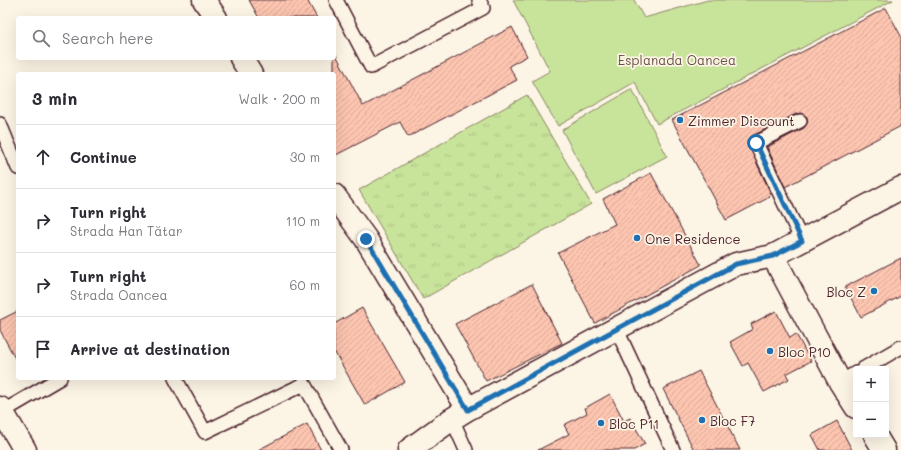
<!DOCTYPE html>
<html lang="en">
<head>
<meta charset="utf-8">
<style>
	body { margin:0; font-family:Mali,sans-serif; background:#f7f7f7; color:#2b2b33 }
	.controls { position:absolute; right:12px; bottom:12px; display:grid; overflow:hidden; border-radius:4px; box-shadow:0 4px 16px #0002 }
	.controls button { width:36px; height:36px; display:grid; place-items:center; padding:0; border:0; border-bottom:1px solid #e1e1e2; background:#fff; color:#2b2b33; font:20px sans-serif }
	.stop { position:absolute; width:12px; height:12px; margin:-9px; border:3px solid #1f6fb2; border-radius:50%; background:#fff }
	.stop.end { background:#1f6fb2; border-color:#fff; box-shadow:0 1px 4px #0008 }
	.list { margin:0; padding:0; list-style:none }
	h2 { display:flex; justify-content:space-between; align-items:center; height:52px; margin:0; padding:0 16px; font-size:17px }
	h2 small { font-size:13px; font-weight:400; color:#7c7c81 }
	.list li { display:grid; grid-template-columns:26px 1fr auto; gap:12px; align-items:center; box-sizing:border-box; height:64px; padding:0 16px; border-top:1px solid #e1e1e2 }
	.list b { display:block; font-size:15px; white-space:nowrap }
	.list p { margin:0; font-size:13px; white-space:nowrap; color:#7c7c81 }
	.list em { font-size:13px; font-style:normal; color:#7c7c81 }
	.icon { flex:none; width:22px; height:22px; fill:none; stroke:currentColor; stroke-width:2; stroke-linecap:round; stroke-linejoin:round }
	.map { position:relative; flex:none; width:901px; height:450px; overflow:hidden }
	.search { position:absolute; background:#fff; box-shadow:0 4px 16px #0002; left:16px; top:16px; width:320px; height:44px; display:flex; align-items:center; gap:10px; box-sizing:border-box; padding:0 14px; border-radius:4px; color:#7c7c81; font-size:15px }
	.panel { position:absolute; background:#fff; box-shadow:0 4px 16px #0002; left:16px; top:72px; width:320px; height:308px; border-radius:4px }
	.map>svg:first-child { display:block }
	.grass { fill:url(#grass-tufts); stroke:#898263 }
	.park { fill:#c8e49b; stroke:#898263 }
	.building { fill:url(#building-hatch); stroke:#4a1f2b }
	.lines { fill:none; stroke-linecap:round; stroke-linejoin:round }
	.lane-casing { stroke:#4a1f2b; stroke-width:16 }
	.street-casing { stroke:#4a1f2b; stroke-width:25 }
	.secondary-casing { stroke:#4a1f2b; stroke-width:25 }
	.lane { stroke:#fcf5e5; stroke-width:13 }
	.street { stroke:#fcf5e5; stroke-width:22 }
	.secondary { stroke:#fcf5e5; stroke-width:22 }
	.route { stroke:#1f6fb2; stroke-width:5 }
	.poi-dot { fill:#1f6fb2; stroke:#fcf5e5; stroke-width:1.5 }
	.labels { text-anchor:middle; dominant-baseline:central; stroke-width:3.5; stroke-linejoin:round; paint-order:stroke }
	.park-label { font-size:13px; fill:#6a5047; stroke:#fcf5e5 }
	.poi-label { font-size:13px; fill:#4a1f2b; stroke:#fcf5e5; text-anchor:start }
</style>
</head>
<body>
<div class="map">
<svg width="901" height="450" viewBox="0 0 901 450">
	<defs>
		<pattern id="grass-tufts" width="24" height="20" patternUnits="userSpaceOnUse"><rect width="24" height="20" fill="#c8e49b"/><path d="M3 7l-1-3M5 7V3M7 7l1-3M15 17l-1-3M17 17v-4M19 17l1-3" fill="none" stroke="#adc386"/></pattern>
		<pattern id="building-hatch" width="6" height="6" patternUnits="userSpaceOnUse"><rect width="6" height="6" fill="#fcc5b0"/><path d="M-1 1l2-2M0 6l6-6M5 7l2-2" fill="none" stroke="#daa998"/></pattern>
	</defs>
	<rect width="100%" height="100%" fill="#fcf5e5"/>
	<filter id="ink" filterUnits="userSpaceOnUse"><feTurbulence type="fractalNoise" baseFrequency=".025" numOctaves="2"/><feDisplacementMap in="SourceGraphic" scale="8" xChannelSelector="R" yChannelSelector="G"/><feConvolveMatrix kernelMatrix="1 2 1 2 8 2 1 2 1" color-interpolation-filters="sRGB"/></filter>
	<g filter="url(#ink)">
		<path class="grass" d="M527 95 591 204 423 299 359 190Z"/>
		<path class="park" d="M513 0H634L644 18 708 0H893L657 124 635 82 558 126 532 81 550 71Z
			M632 89 667 156 596 194 562 130Z"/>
		<path class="building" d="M249 0H307L317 18H259Z
			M886 8 901 36V126L785 187 767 147 804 128 808 122 807 117 801 113 796 114 752 136 749 139V146L771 194 769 195 770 197 726 220 672 120Z
			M512 27 527 56 509 66 517 80 408 137 400 122 334 156V51L363 106Z
			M651 173 701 265 595 323 558 253 615 224 603 199Z
			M901 258V296L861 317 845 287Z
			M532 284 562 343 486 381 455 324Z
			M362 308 405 382 365 405 334 351V324Z
			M18 311V364L0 330V320Z
			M776 311 790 338 796 334 811 361 786 374 789 379 764 392 748 363 743 366 730 342 753 329 751 324Z
			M699 371 740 450H694L663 389Z
			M610 394 624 421 630 418 645 444 634 450H538L569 434 564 425 587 413 585 408Z
			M837 421 852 450H820L812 435Z
			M307 424 321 450H258Z"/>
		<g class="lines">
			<g class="lane-casing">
				<path id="lane" d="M336 0 371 67 483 8 479 0
					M800 121 756 143 802 241
					M0 124 18 168
					M616 328 673 450
					M863 369 901 347
					M175 378 205 432 304 384 341 450
					M840 382 856 373
					M2 412 60 378
					M452 419 466 450"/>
			</g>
			<g class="street-casing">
				<path id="street" d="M773 256 840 382 856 407
					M0 408 25 450
					M875 435 884 450"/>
			</g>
			<g class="secondary-casing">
				<path id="secondary" d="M204 0 216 18
					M241 58 251 74
					M334 195 366 239 468 409
					M409 450 452 419 468 409 736 264 773 256 901 188"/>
			</g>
			<use href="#lane" class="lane"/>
			<use href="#street" class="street"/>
			<use href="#secondary" class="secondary"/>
		</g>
	</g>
	<g class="lines" filter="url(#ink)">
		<path class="route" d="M366 239 468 410 736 264 773 256 802 241 756 143"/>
	</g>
	<g class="poi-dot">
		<circle cx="680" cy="120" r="4"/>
		<circle cx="637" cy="238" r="4"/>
		<circle cx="874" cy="291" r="4"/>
		<circle cx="770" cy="351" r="4"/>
		<circle cx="702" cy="420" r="4"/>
		<circle cx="601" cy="423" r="4"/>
	</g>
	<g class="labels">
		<g class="park-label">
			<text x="677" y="59">Esplanada Oancea</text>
		</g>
		<g class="poi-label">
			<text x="688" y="120">Zimmer Discount</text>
			<text x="645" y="238">One Residence</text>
			<text x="866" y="291" text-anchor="end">Bloc Z</text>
			<text x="778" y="351">Bloc P10</text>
			<text x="710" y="420">Bloc F7</text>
			<text x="609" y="423">Bloc P11</text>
		</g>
	</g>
</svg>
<div class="controls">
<button>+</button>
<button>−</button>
</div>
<div class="stop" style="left:756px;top:143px"></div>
<div class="stop end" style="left:366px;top:239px"></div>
<div class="search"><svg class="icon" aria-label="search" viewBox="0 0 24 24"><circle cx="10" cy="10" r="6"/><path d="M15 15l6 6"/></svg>Search here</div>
<section class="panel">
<h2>3 min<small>Walk · 200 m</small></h2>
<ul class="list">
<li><svg class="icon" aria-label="ahead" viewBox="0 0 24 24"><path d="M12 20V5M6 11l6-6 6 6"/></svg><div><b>Continue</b></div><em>30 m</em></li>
<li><svg class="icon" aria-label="right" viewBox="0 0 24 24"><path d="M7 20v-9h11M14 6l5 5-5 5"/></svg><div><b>Turn right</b><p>Strada Han Tătar</p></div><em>110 m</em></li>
<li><svg class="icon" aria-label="right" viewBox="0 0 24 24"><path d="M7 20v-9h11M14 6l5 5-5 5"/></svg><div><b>Turn right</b><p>Strada Oancea</p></div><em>60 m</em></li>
<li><svg class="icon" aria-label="arrive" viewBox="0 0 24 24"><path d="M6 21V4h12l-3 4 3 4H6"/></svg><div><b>Arrive at destination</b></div></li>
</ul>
</section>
</div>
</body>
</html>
